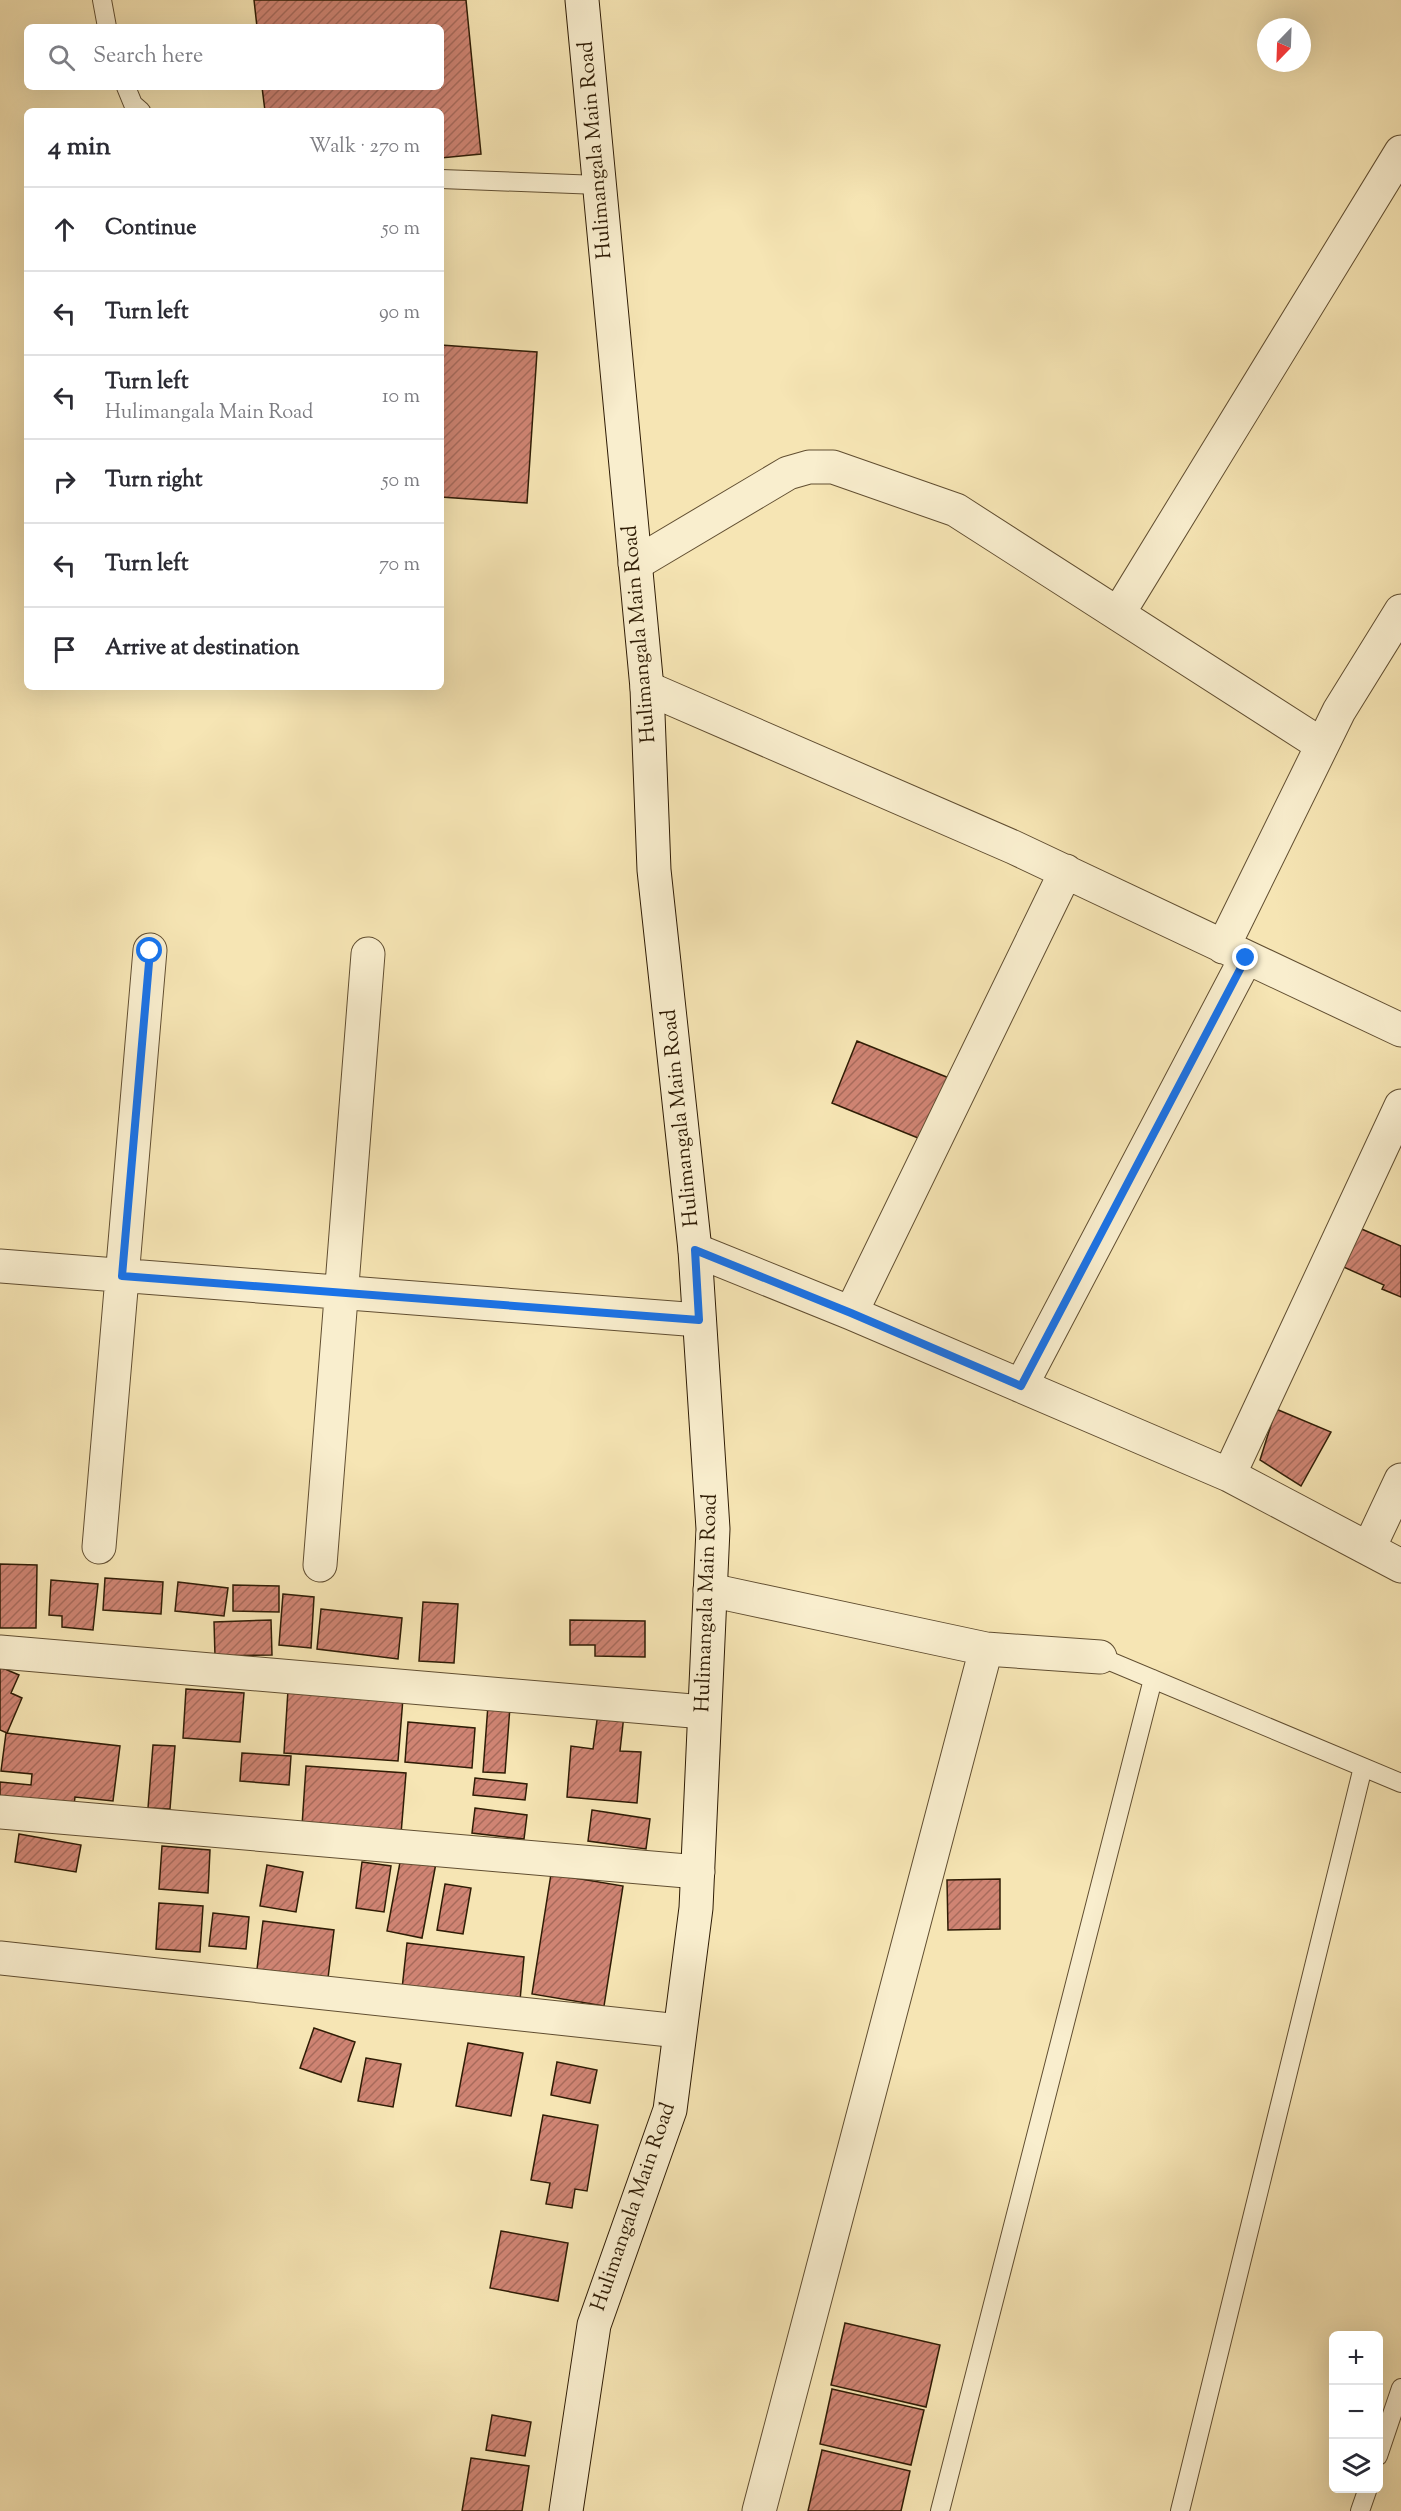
<!DOCTYPE html>
<html lang="en">
<head>
<meta charset="utf-8">
<style>
	body { margin:0; font-family:"Sorts Mill Goudy",serif; background:#f2f2f3; color:#2b2b33 }
	.controls { position:absolute; right:18px; bottom:18px; display:grid; overflow:hidden; border-radius:9px; box-shadow:0 6px 24px #0002 }
	.controls button { width:54px; height:54px; display:grid; place-items:center; padding:0; border:0; border-bottom:2px solid #e1e1e2; background:#fff; color:#2b2b33; font:30px sans-serif }
	.compass { position:absolute; left:1257px; top:18px; width:54px; height:54px; border-radius:50%; background:#fff; box-shadow:0 6px 24px #0002; rotate:203deg }
	.stop { position:absolute; width:18px; height:18px; margin:-14px; border:4px solid #1a73e8; border-radius:50%; background:#fff }
	.stop.end { background:#1a73e8; border-color:#fff; box-shadow:0 2px 6px #0008 }
	.list { margin:0; padding:0; list-style:none }
	h2 { display:flex; justify-content:space-between; align-items:center; height:78px; margin:0; padding:0 24px; font-size:26px }
	h2 small { font-size:20px; font-weight:400; color:#7c7c81 }
	.list li { display:grid; grid-template-columns:39px 1fr auto; gap:18px; align-items:center; box-sizing:border-box; height:84px; padding:0 24px; border-top:2px solid #e1e1e2 }
	.list b { display:block; font-size:22px; white-space:nowrap }
	.list p { margin:0; font-size:20px; white-space:nowrap; color:#7c7c81 }
	.list em { font-size:20px; font-style:normal; color:#7c7c81 }
	.icon { flex:none; width:33px; height:33px; fill:none; stroke:currentColor; stroke-width:2; stroke-linecap:round; stroke-linejoin:round }
	.map { position:relative; flex:none; width:1401px; height:2511px; overflow:hidden }
	.search { position:absolute; background:#fff; box-shadow:0 6px 24px #0002; left:24px; top:24px; width:420px; height:66px; display:flex; align-items:center; gap:15px; box-sizing:border-box; padding:0 21px; border-radius:9px; color:#7c7c81; font-size:22px }
	.panel { position:absolute; background:#fff; box-shadow:0 6px 24px #0002; left:24px; top:108px; width:420px; height:582px; border-radius:9px }
	.map>svg:first-child { display:block }
	.building { fill:url(#building-hatch); stroke:#2f1c05; stroke-width:1.5 }
	.lines { fill:none; stroke-linecap:round; stroke-linejoin:round }
	.lane-casing { stroke:#614e31; stroke-width:20 }
	.street-casing { stroke:#614e31; stroke-width:35 }
	.secondary-casing { stroke:#2f1c05; stroke-width:35 }
	.lane { stroke:#f9eece; stroke-width:18 }
	.street { stroke:#f9eece; stroke-width:33 }
	.secondary { stroke:#f9eece; stroke-width:33 }
	.route { stroke:#1a73e8; stroke-width:8 }
	.labels { text-anchor:middle; dominant-baseline:central; stroke-width:6; stroke-linejoin:round; paint-order:stroke }
	.street-label { font-size:21px; fill:#2f1c05; stroke:#f9eece }
</style>
</head>
<body>
<div class="map">
<svg width="1401" height="2511" viewBox="0 0 1401 2511">
	<defs>
		<pattern id="building-hatch" width="6" height="6" patternUnits="userSpaceOnUse" patternTransform="scale(1.5)"><rect width="6" height="6" fill="#cf8473"/><path d="M-1 1l2-2M0 6l6-6M5 7l2-2" fill="none" stroke="#a86b5c"/></pattern>
	</defs>
	<rect width="100%" height="100%" fill="#f6e5b4"/>
	<filter id="stains"><feTurbulence type="fractalNoise" baseFrequency=".00333" numOctaves="4"/><feColorMatrix values="0 0 0 0 .2 0 0 0 0 .09 0 0 0 0 .02 0 0 0 .5 -.17"/></filter>
	<radialGradient id="worn" r=".72"><stop offset=".6" stop-color="#630" stop-opacity="0"/><stop offset="1" stop-color="#630" stop-opacity=".3"/></radialGradient>
	<path class="building" d="M254 0H466L481 154 441 158V111H265L262 87H441V27H257Z
		M441 345 537 352 527 503 441 497Z
		M857 1041 949 1078 923 1140 832 1103Z
		M1357 1227 1401 1246V1297L1382 1289 1384 1285 1339 1265Z
		M1276 1409 1331 1432 1301 1486 1260 1460Z
		M0 1564 37 1565 36 1628H0Z
		M105 1578 163 1582 161 1614 103 1610Z
		M51 1580 98 1584 93 1630 62 1627V1616L49 1615Z
		M178 1582 228 1588 224 1616 175 1611Z
		M233 1585 279 1586V1612L233 1611Z
		M283 1594 314 1597 311 1648 279 1645Z
		M423 1602 458 1604 454 1663 419 1661Z
		M321 1609 402 1618 398 1659 317 1649Z
		M271 1620 272 1655 215 1656 214 1622Z
		M570 1620 645 1621V1657L595 1656V1645H570Z
		M0 1667 19 1675 11 1693 22 1698 7 1733 0 1730Z
		M186 1689 244 1693 240 1742 183 1738Z
		M288 1690 403 1698 398 1761 284 1753Z
		M488 1705 510 1707 505 1773 483 1772Z
		M598 1713 624 1715 620 1751 641 1752 637 1803 567 1797 571 1746 593 1749Z
		M408 1722 475 1728 472 1768 405 1762Z
		M6 1733 120 1746 113 1801 75 1797 74 1805 0 1797V1782L31 1785 32 1774 1 1771Z
		M153 1745 175 1746 170 1809 148 1808Z
		M242 1753 291 1756 289 1785 240 1781Z
		M306 1766 406 1773 401 1834 302 1826Z
		M475 1778 527 1784 525 1800 473 1795Z
		M475 1808 527 1815 524 1839 472 1833Z
		M592 1810 650 1819 646 1849 588 1841Z
		M19 1834 81 1845 76 1872 15 1862Z
		M162 1846 210 1850 208 1893 159 1889Z
		M401 1857 436 1863 422 1938 387 1931Z
		M362 1862 391 1866 384 1912 356 1908Z
		M267 1865 303 1872 296 1912 260 1906Z
		M551 1874 623 1886 604 2006 532 1994Z
		M1000 1879V1929L948 1930 947 1880Z
		M445 1884 471 1888 463 1934 437 1930Z
		M159 1903 203 1906 200 1952 156 1949Z
		M213 1913 249 1917 246 1949 209 1946Z
		M263 1921 334 1930 327 1986 256 1977Z
		M407 1943 524 1957 519 2011 401 1998Z
		M314 2028 355 2042 341 2082 300 2068Z
		M468 2043 523 2053 511 2116 456 2106Z
		M366 2058 401 2064 393 2107 358 2101Z
		M557 2062 597 2070 590 2103 551 2095Z
		M543 2115 598 2125 587 2191 575 2189 572 2208 546 2204 550 2183 531 2180Z
		M501 2231 568 2243 558 2301 490 2288Z
		M845 2323 940 2345 926 2407 831 2385Z
		M832 2389 924 2410 911 2465 820 2444Z
		M492 2415 531 2422 525 2456 486 2450Z
		M822 2450 910 2471 901 2511H808Z
		M471 2458 529 2466 522 2511H462Z"/>
	<g class="lines">
		<g class="lane-casing">
			<path id="lane" d="M102 0 107 27
				M126 87 133 104 141 111
				M441 179 599 185
				M1100 1657 1401 1783
				M1378 2456 1401 2388
				M940 2511 1153 1679
				M1180 2511 1363 1767
				M1360 2511 1368 2488"/>
		</g>
		<g class="street-casing">
			<path id="street" d="M635 564 788 473 809 467H833L956 510 1322 745
				M1118 614 1401 152
				M647 688 1013 847 1401 1030
				M1223 947 1339 711 1401 611
				M695 1250 851 1313 1229 1475 1401 1566
				M0 1266 699 1320
				M851 1313 1066 871
				M1021 1386 1246 958
				M1229 1475 1401 1106
				M99 1547 150 950
				M1369 1548 1401 1480
				M320 1565 368 954
				M710 1590 986 1649 1100 1657
				M0 1652 704 1712
				M0 1812 698 1872
				M0 1958 679 2031
				M759 2511 986 1649"/>
		</g>
		<g class="secondary-casing">
			<path id="secondary" d="M566 2511 594 2325 670 2110 696 1908 713 1529 695 1250 654 870 647 688 582 0"/>
		</g>
		<use href="#lane" class="lane"/>
		<use href="#street" class="street"/>
		<use href="#secondary" class="secondary"/>
	</g>
	<g class="lines">
		<path class="route" d="M150 951 122 1276 699 1320 695 1250 851 1313 1021 1386 1246 958"/>
	</g>
	<g class="labels">
		<g class="street-label">
			<text transform="translate(596 150) rotate(-95)">Hulimangala Main Road</text>
			<text transform="translate(640 634) rotate(-95)">Hulimangala Main Road</text>
			<text transform="translate(681 1118) rotate(-96)">Hulimangala Main Road</text>
			<text transform="translate(707 1603) rotate(-88)">Hulimangala Main Road</text>
			<text transform="translate(634 2207) rotate(-71)">Hulimangala Main Road</text>
		</g>
	</g>
	<rect width="100%" height="100%" filter="url(#stains)"/>
	<rect width="100%" height="100%" fill="url(#worn)"/>
</svg>
<div class="controls">
<button>+</button>
<button>−</button>
<button><svg class="icon" aria-label="layers" viewBox="0 0 24 24"><path d="M12 4l9 5-9 5-9-5zM3 14l9 5 9-5"/></svg></button>
</div>
<svg class="compass" viewBox="-18 -18 36 36"><path d="M0-13l5 13h-10z" fill="#e53935"/><path d="M0 13l5-13h-10z" fill="#7c7c81"/></svg>
<div class="stop" style="left:150px;top:951px"></div>
<div class="stop end" style="left:1246px;top:958px"></div>
<div class="search"><svg class="icon" aria-label="search" viewBox="0 0 24 24"><circle cx="10" cy="10" r="6"/><path d="M15 15l6 6"/></svg>Search here</div>
<section class="panel">
<h2>4 min<small>Walk · 270 m</small></h2>
<ul class="list">
<li><svg class="icon" aria-label="ahead" viewBox="0 0 24 24"><path d="M12 20V5M6 11l6-6 6 6"/></svg><div><b>Continue</b></div><em>50 m</em></li>
<li><svg class="icon" aria-label="left" viewBox="0 0 24 24"><path d="M17 20v-9H6M10 6l-5 5 5 5"/></svg><div><b>Turn left</b></div><em>90 m</em></li>
<li><svg class="icon" aria-label="left" viewBox="0 0 24 24"><path d="M17 20v-9H6M10 6l-5 5 5 5"/></svg><div><b>Turn left</b><p>Hulimangala Main Road</p></div><em>10 m</em></li>
<li><svg class="icon" aria-label="right" viewBox="0 0 24 24"><path d="M7 20v-9h11M14 6l5 5-5 5"/></svg><div><b>Turn right</b></div><em>50 m</em></li>
<li><svg class="icon" aria-label="left" viewBox="0 0 24 24"><path d="M17 20v-9H6M10 6l-5 5 5 5"/></svg><div><b>Turn left</b></div><em>70 m</em></li>
<li><svg class="icon" aria-label="arrive" viewBox="0 0 24 24"><path d="M6 21V4h12l-3 4 3 4H6"/></svg><div><b>Arrive at destination</b></div></li>
</ul>
</section>
</div>
</body>
</html>
